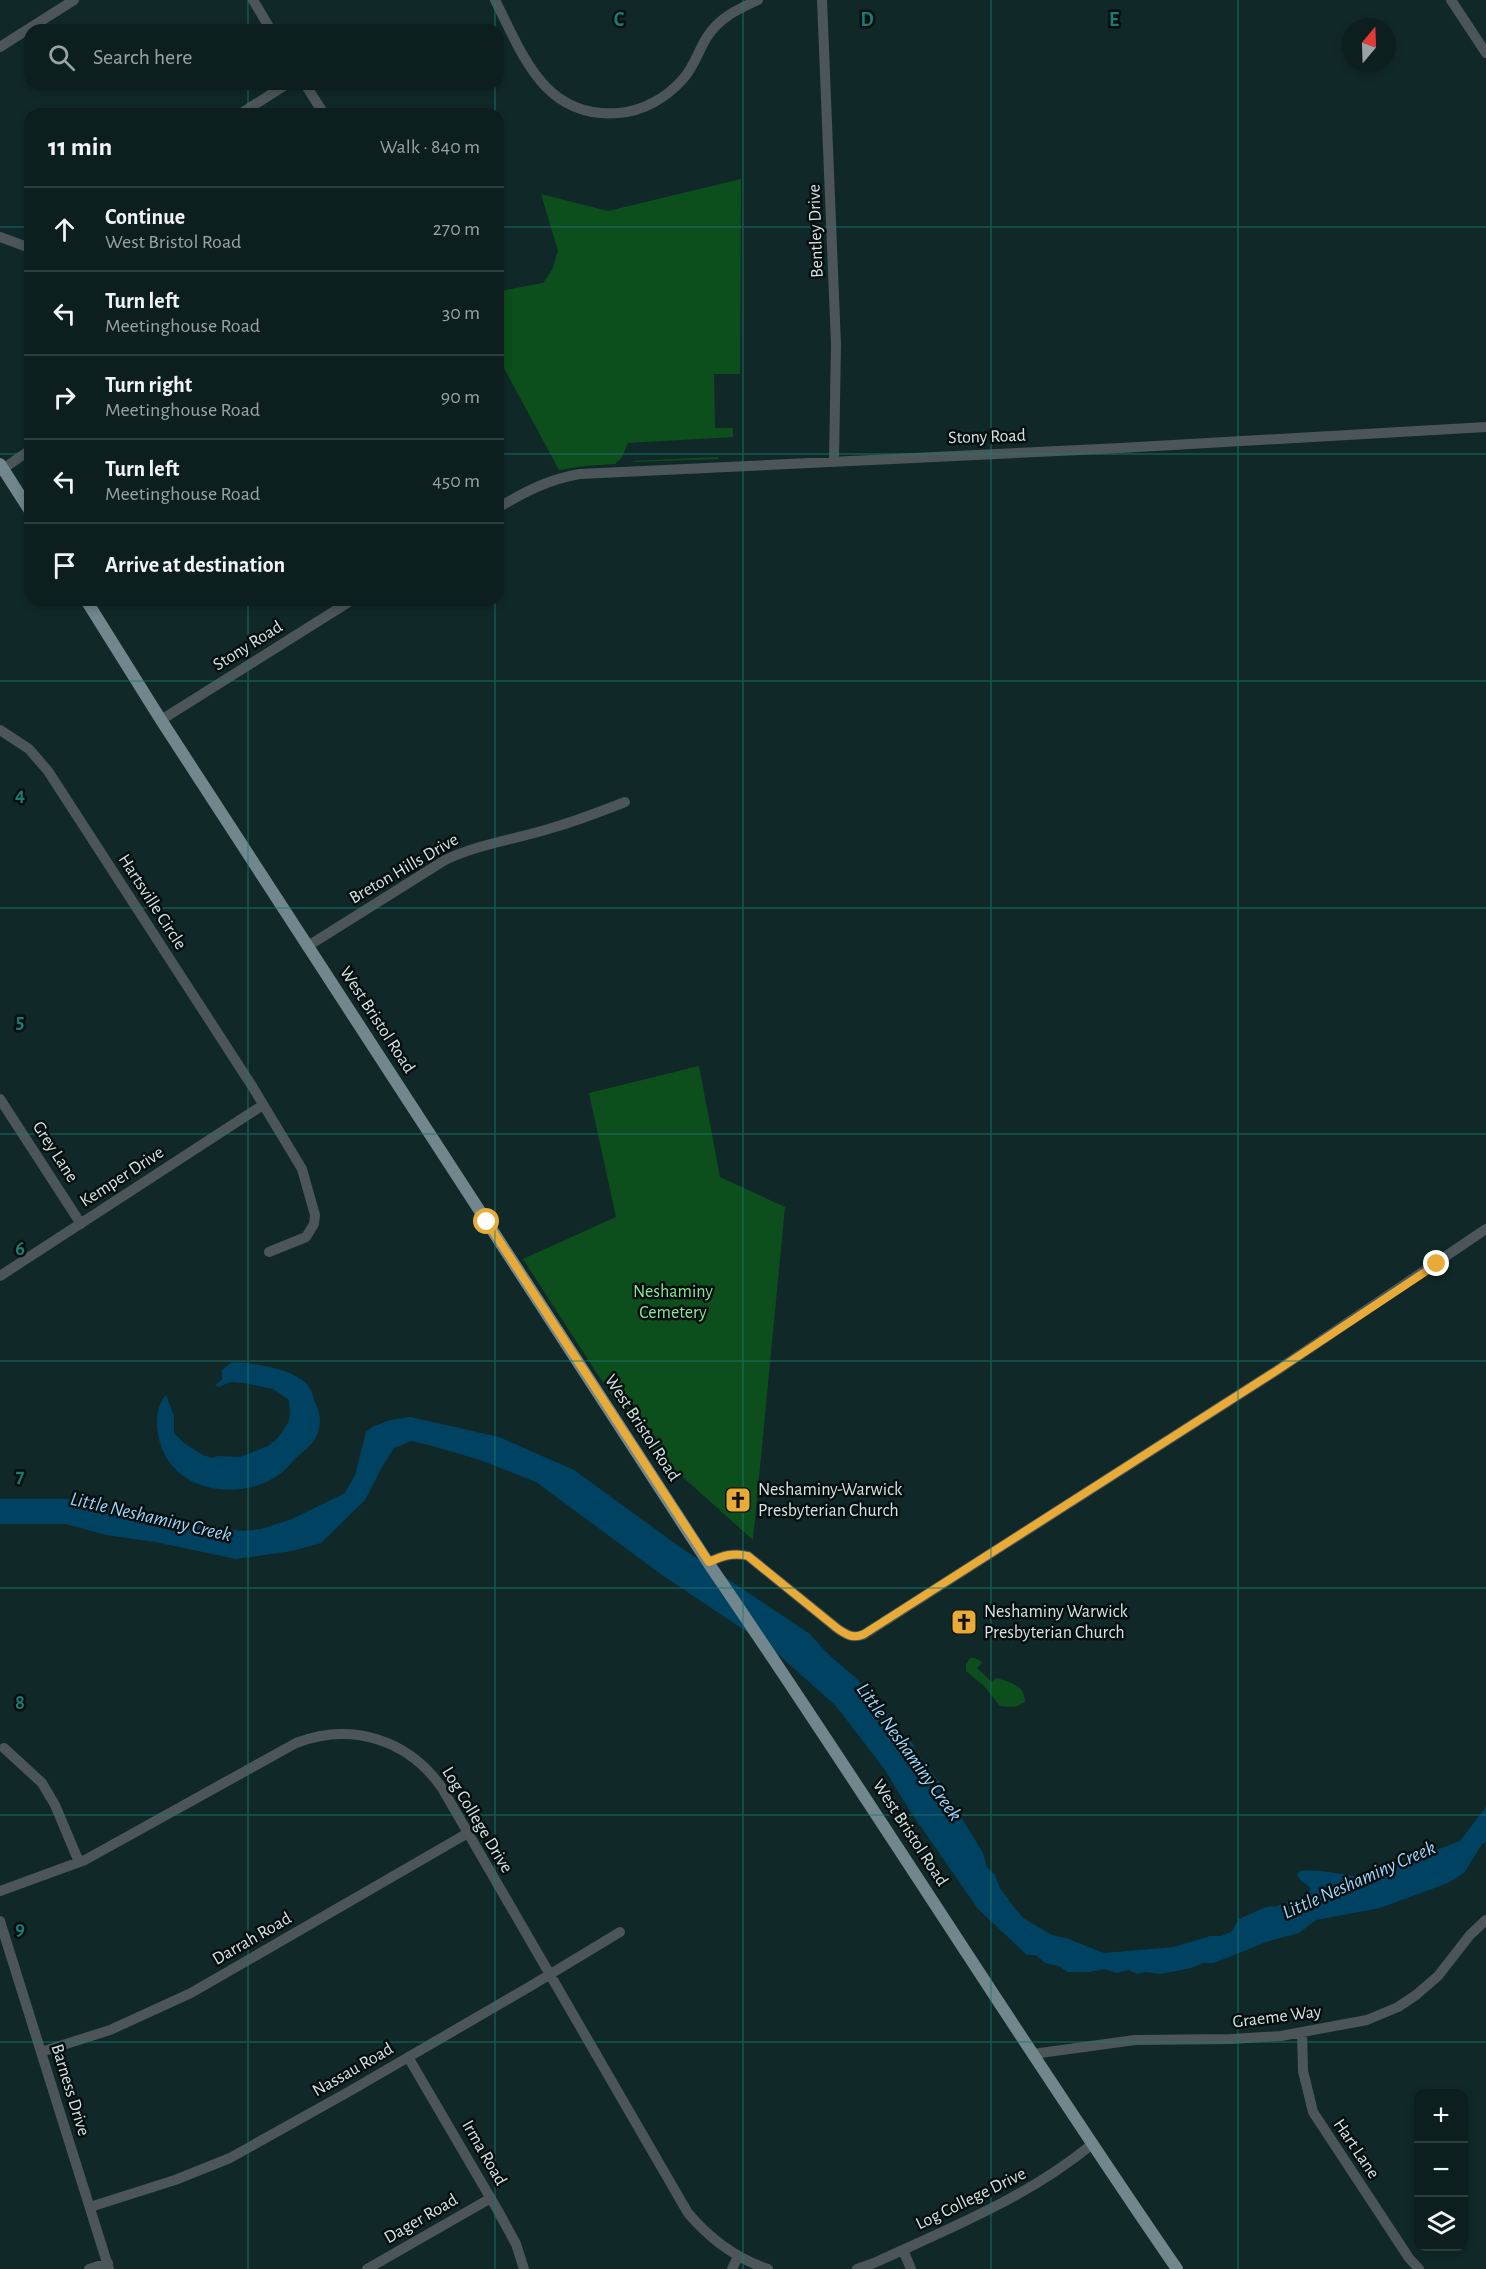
<!DOCTYPE html>
<html lang="en">
<head>
<meta charset="utf-8">
<style>
	body { margin:0; font-family:"Alegreya Sans",sans-serif; background:#1a2c2b; color:#f1f3f6 }
	.controls { position:absolute; right:18px; bottom:18px; display:grid; overflow:hidden; border-radius:12px; box-shadow:0 3px 9px #0003 }
	.controls button { width:54px; height:54px; display:grid; place-items:center; padding:0; border:0; border-bottom:2px solid #2c3d3c; background:#0c1f1e; color:#f1f3f6; font:30px sans-serif }
	.compass { position:absolute; left:1342px; top:18px; width:54px; height:54px; border-radius:50%; background:#0c1f1e; box-shadow:0 3px 9px #0003; rotate:19deg }
	.stop { position:absolute; width:18px; height:18px; margin:-14px; border:4px solid #e9ab38; border-radius:50%; background:#fff }
	.stop.end { background:#e9ab38; border-color:#fff; box-shadow:0 2px 6px #0008 }
	.list { margin:0; padding:0; list-style:none }
	h2 { display:flex; justify-content:space-between; align-items:center; height:78px; margin:0; padding:0 24px; font-size:26px }
	h2 small { font-size:20px; font-weight:400; color:#9aa2a4 }
	.list li { display:grid; grid-template-columns:39px 1fr auto; gap:18px; align-items:center; box-sizing:border-box; height:84px; padding:0 24px; border-top:2px solid #2c3d3c }
	.list b { display:block; font-size:22px; white-space:nowrap }
	.list p { margin:0; font-size:20px; white-space:nowrap; color:#9aa2a4 }
	.list em { font-size:20px; font-style:normal; color:#9aa2a4 }
	.icon { flex:none; width:33px; height:33px; fill:none; stroke:currentColor; stroke-width:2; stroke-linecap:round; stroke-linejoin:round }
	.map { position:relative; flex:none; width:1486px; height:2269px; overflow:hidden }
	.search { position:absolute; background:#0c1f1e; box-shadow:0 3px 9px #0003; left:24px; top:24px; width:480px; height:66px; display:flex; align-items:center; gap:15px; box-sizing:border-box; padding:0 21px; border-radius:18px; color:#9aa2a4; font-size:22px }
	.panel { position:absolute; background:#0c1f1e; box-shadow:0 3px 9px #0003; left:24px; top:108px; width:480px; height:498px; border-radius:18px }
	.map>svg:first-child { display:block }
	.green { fill:#0d4e1d }
	.water { fill:#004262 }
	.lines { fill:none; stroke-linecap:round; stroke-linejoin:round }
	.minor { stroke:#4c5659; stroke-width:10 }
	.major { stroke:#72878d; stroke-width:12 }
	.route { stroke:#e9ab38; stroke-width:8 }
	.grid { fill:none; stroke:#197b74; stroke-width:1.5; stroke-opacity:0.55 }
	.labels { text-anchor:middle; dominant-baseline:central; stroke-width:5; stroke-linejoin:round; paint-order:stroke }
	.street-label { font-size:18px; fill:#d5e3e2; stroke:#060f0f }
	.park-label { font-size:18px; fill:#8fe499; stroke:#060f0f }
	.poi-label { font-size:18px; fill:#d5e3e2; stroke:#060f0f; text-anchor:start }
	.water-label { font-size:20px; font-style:italic; fill:#9dd5fb; stroke:#060f0f }
	.grid-label { font-size:20px; text-anchor:middle; font-weight:bold; fill:#197b74; stroke:#060f0f; stroke-width:5; stroke-linejoin:round; paint-order:stroke }
</style>
</head>
<body>
<div class="map">
<svg width="1486" height="2269" viewBox="0 0 1486 2269">
	<rect width="100%" height="100%" fill="#102928"/>
	<path class="green" d="M741 179 740 374H714L715 428H733V437L628 443 622 457 615 464 584 466 559 470 498 357V296L500 291 543 283 552 270 558 251 541 194 608 211Z
		M718 457V459L632 462 634 461Z
		M699 1066 720 1177 785 1207 753 1540 646 1444 598 1375 523 1259 616 1217 589 1093Z
		M970 1658H974L981 1661 982 1663 977 1668 992 1682 996 1678C1010 1682 1025 1685 1025 1702L1015 1707 1000 1706 984 1686 966 1671V1664Z"/>
	<path class="water" d="M232 1362C253 1363 290 1368 306 1383 313 1390 313 1399 317 1407 321 1416 321 1427 316 1437 312 1445 304 1451 297 1457 291 1463 285 1471 277 1476 241 1500 181 1493 163 1451 156 1435 153 1409 166 1395L174 1416V1433L185 1444 203 1455 212 1458 218 1456 240 1457 268 1446 277 1439 288 1423 290 1415 289 1400 273 1389 244 1383 230 1382 219 1387 215 1385 222 1380V1370Z
		M410 1417 499 1437 574 1470 680 1547 810 1634 827 1653 859 1681 892 1720 902 1735 912 1742 917 1754 941 1784 983 1853 987 1867 995 1875 1000 1888 1016 1910 1023 1918 1052 1935 1066 1938 1104 1953 1174 1947 1210 1936H1221L1231 1932 1239 1919 1266 1907 1277 1906 1304 1896 1311 1889C1306 1883 1300 1881 1297 1875L1300 1871C1328 1868 1356 1880 1384 1878L1382 1871 1460 1841 1486 1807V1842L1482 1844 1464 1873 1448 1883 1380 1908 1316 1920 1299 1933 1269 1941 1214 1963H1203L1191 1968 1161 1974 1145 1972 1137 1974 1129 1970 1116 1973 1105 1969 1089 1972H1067L1059 1966 1045 1963 1036 1955H1027L978 1909 910 1811 885 1770 836 1706 771 1648 662 1575 536 1482 480 1460 429 1445 411 1441 394 1448 382 1467 365 1500 321 1543 292 1551 236 1559 155 1542 106 1535 66 1524H0V1499H79L89 1506 119 1507 203 1525 242 1531 261 1529 292 1519 345 1493 355 1475 366 1432 372 1427 390 1420Z"/>
	<g class="lines">
		<path class="minor" d="M253 0 271 30
			M495 0C523 55 544 119 619 113 643 111 666 98 682 80 694 68 698 51 707 37 719 18 738 9 758 0
			M822 0 836 345 834 460
			M1451 0 1486 53
			M0 47 74 0
			M305 84 324 114
			M240 114 287 84
			M0 237 30 248
			M0 471 30 450
			M498 508C524 492 549 479 580 474L1121 448 1486 427
			M161 720 352 600
			M0 730 29 749 48 771 252 1086 302 1169 315 1215 314 1224 306 1237 269 1252
			M308 946 445 860C481 843 518 839 555 827 579 820 602 811 625 802
			M0 1099 81 1224
			M0 1276 263 1105
			M709 1562C722 1556 733 1552 748 1556L838 1629C847 1635 852 1638 863 1635L1276 1371 1486 1229
			M4 1748 42 1783 55 1805 79 1862
			M0 1891 85 1860 296 1743C351 1722 408 1739 442 1788L688 2213C710 2239 735 2258 768 2269
			M0 1921 109 2269
			M1302 2033 1303 2071 1313 2112 1409 2258 1419 2269
			M41 2052 110 2030 191 1993 468 1833
			M1033 2054 1135 2040 1231 2039 1281 2036 1367 2020 1398 2007 1416 1995 1438 1976 1470 1935 1486 1920
			M408 2057 497 2209 516 2244 524 2269
			M90 2207 175 2180 230 2158 350 2091 529 1987 620 1932
			M903 2250 911 2269
			M89 2269 108 2263
			M367 2269 491 2198
			M732 2269 738 2257
			M857 2269 874 2263C950 2228 1026 2198 1091 2145"/>
		<path class="major" d="M0 464 30 511
			M86 600 161 720 709 1564C869 1797 1017 2037 1177 2269"/>
	</g>
	<g class="lines">
		<path class="route" d="M487 1222 709 1562C722 1556 733 1552 748 1556L838 1629C847 1635 853 1639 864 1634L1276 1371 1437 1264"/>
	</g>
	<path class="grid" d="M248 0V30M495 0V30M743 0V2269M991 0V2269M1238 0V2269M248 84V114M495 84V114M0 227H30M498 227H1486M0 454H30M498 454H1486M248 600V2269M495 600V2269M0 681H1486M0 908H1486M0 1134H1486M0 1361H1486M0 1588H1486M0 1815H1486M0 2042H1486"/>
	<defs>
		<g id="church-square" transform="scale(1.35)"><rect x="-9" y="-9" width="18" height="18" rx="4" fill="#e9ab38" stroke="#060f0f"/><path d="M-1.2-6h2.4v3.5h3.3v2.4h-3.3V6h-2.4V-.1h-3.3v-2.4h3.3Z" fill="#111"/></g>
	</defs>
	<g fill-rule="evenodd">
		<use href="#church-square" x="738" y="1500"/>
		<use href="#church-square" x="964" y="1622"/>
	</g>
	<g class="labels">
		<g class="street-label">
			<text transform="translate(816 231) rotate(-92)">Bentley Drive</text>
			<text transform="translate(987 437) rotate(-2)">Stony Road</text>
			<text transform="translate(248 646) rotate(-32)">Stony Road</text>
			<text transform="translate(404 869) rotate(-30)">Breton Hills Drive</text>
			<text transform="translate(152 902) rotate(57)">Hartsville Circle</text>
			<text transform="translate(377 1020) rotate(57)">West Bristol Road</text>
			<text transform="translate(55 1152) rotate(57)">Grey Lane</text>
			<text transform="translate(122 1177) rotate(-33)">Kemper Drive</text>
			<text transform="translate(642 1428) rotate(57)">West Bristol Road</text>
			<text transform="translate(477 1820) rotate(59)">Log College Drive</text>
			<text transform="translate(910 1833) rotate(57)">West Bristol Road</text>
			<text transform="translate(252 1939) rotate(-30)">Darrah Road</text>
			<text transform="translate(1277 2017) rotate(-7)">Graeme Way</text>
			<text transform="translate(353 2070) rotate(-30)">Nassau Road</text>
			<text transform="translate(70 2090) rotate(73)">Barness Drive</text>
			<text transform="translate(1356 2149) rotate(56)">Hart Lane</text>
			<text transform="translate(484 2153) rotate(60)">Irma Road</text>
			<text transform="translate(971 2199) rotate(-26)">Log College Drive</text>
			<text transform="translate(421 2219) rotate(-30)">Dager Road</text>
		</g>
		<g class="park-label">
			<text x="673" y="1292">Neshaminy<tspan x="673" dy="21">Cemetery</tspan></text>
		</g>
		<g class="poi-label">
			<text x="758" y="1490">Neshaminy-Warwick<tspan x="758" dy="21">Presbyterian Church</tspan></text>
			<text x="984" y="1612">Neshaminy Warwick<tspan x="984" dy="21">Presbyterian Church</tspan></text>
		</g>
		<g class="water-label">
			<text transform="translate(151 1517) rotate(13)">Little Neshaminy Creek</text>
			<text transform="translate(909 1752) rotate(54)">Little Neshaminy Creek</text>
			<text transform="translate(1359 1880) rotate(-24)">Little Neshaminy Creek</text>
		</g>
	</g>
	<g class="grid-label">
		<text x="619" y="26">C</text>
		<text x="867" y="26">D</text>
		<text x="1114" y="26">E</text>
		<text x="20" y="801">4</text>
		<text x="20" y="1028">5</text>
		<text x="20" y="1255">6</text>
		<text x="20" y="1482">7</text>
		<text x="20" y="1709">8</text>
		<text x="20" y="1935">9</text>
	</g>
</svg>
<div class="controls">
<button>+</button>
<button>−</button>
<button><svg class="icon" aria-label="layers" viewBox="0 0 24 24"><path d="M12 4l9 5-9 5-9-5zM3 14l9 5 9-5"/></svg></button>
</div>
<svg class="compass" viewBox="-18 -18 36 36"><path d="M0-13l5 13h-10z" fill="#e53935"/><path d="M0 13l5-13h-10z" fill="#9aa2a4"/></svg>
<div class="stop" style="left:487px;top:1222px"></div>
<div class="stop end" style="left:1437px;top:1264px"></div>
<div class="search"><svg class="icon" aria-label="search" viewBox="0 0 24 24"><circle cx="10" cy="10" r="6"/><path d="M15 15l6 6"/></svg>Search here</div>
<section class="panel">
<h2>11 min<small>Walk · 840 m</small></h2>
<ul class="list">
<li><svg class="icon" aria-label="ahead" viewBox="0 0 24 24"><path d="M12 20V5M6 11l6-6 6 6"/></svg><div><b>Continue</b><p>West Bristol Road</p></div><em>270 m</em></li>
<li><svg class="icon" aria-label="left" viewBox="0 0 24 24"><path d="M17 20v-9H6M10 6l-5 5 5 5"/></svg><div><b>Turn left</b><p>Meetinghouse Road</p></div><em>30 m</em></li>
<li><svg class="icon" aria-label="right" viewBox="0 0 24 24"><path d="M7 20v-9h11M14 6l5 5-5 5"/></svg><div><b>Turn right</b><p>Meetinghouse Road</p></div><em>90 m</em></li>
<li><svg class="icon" aria-label="left" viewBox="0 0 24 24"><path d="M17 20v-9H6M10 6l-5 5 5 5"/></svg><div><b>Turn left</b><p>Meetinghouse Road</p></div><em>450 m</em></li>
<li><svg class="icon" aria-label="arrive" viewBox="0 0 24 24"><path d="M6 21V4h12l-3 4 3 4H6"/></svg><div><b>Arrive at destination</b></div></li>
</ul>
</section>
</div>
</body>
</html>
